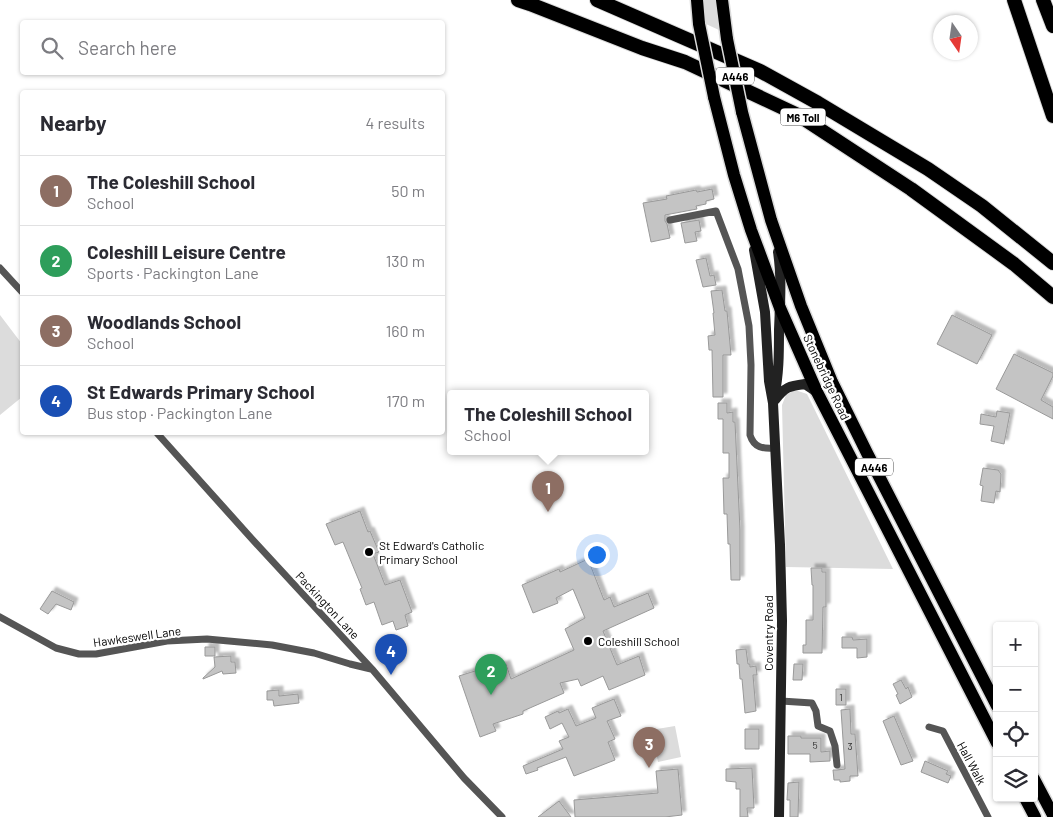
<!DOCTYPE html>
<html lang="en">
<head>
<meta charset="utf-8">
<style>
	body { margin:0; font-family:Barlow,sans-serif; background:#f2f2f3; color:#2b2b33 }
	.controls { position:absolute; right:15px; bottom:15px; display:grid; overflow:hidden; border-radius:5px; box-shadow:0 1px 4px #0004 }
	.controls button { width:45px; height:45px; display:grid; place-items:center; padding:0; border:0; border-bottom:1px solid #e1e1e2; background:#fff; color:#2b2b33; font:25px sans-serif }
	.compass { position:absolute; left:933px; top:15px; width:45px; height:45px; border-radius:50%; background:#fff; box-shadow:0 1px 4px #0004; rotate:167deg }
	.you { position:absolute; left:596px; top:554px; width:18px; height:18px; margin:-12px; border:4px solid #fff; border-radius:50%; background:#1a73e8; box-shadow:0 0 0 8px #1a73e833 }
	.badge { display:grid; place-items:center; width:32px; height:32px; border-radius:50%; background:#2563eb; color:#fff; font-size:16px; font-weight:700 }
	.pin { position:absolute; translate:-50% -41px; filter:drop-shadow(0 1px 2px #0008) }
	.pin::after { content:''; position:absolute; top:26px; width:18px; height:15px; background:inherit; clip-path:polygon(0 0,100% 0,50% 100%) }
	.popup { position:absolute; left:447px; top:390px; width:202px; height:65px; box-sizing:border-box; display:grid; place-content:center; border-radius:5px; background:#fff; filter:drop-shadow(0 1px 4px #0005); font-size:16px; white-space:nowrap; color:#7c7c81 }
	.popup b { font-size:19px; color:#2b2b33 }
	.popup::after { content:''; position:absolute; left:50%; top:100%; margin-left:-10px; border:10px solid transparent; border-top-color:#fff }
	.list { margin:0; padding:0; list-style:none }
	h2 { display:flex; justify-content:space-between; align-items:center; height:65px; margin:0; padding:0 20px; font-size:21px }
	h2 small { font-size:16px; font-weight:400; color:#7c7c81 }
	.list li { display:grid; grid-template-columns:32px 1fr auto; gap:15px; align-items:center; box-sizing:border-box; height:70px; padding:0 20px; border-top:1px solid #e1e1e2 }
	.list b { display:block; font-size:19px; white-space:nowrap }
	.list p { margin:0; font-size:16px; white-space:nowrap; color:#7c7c81 }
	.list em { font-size:16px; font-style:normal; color:#7c7c81 }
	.icon { flex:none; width:28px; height:28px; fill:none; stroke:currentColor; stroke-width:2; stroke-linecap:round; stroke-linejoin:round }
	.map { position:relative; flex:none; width:1053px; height:817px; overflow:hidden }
	.search { position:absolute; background:#fff; box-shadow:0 1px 4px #0004; left:20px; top:20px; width:425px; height:55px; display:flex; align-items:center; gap:12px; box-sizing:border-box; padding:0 18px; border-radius:5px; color:#7c7c81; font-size:19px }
	.panel { position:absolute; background:#fff; box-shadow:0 1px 4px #0004; left:20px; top:90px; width:425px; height:345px; border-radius:5px }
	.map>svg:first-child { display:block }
	.green { fill:#dcdcdc }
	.building { fill:#c4c4c4; stroke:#999; filter:url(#shadow) }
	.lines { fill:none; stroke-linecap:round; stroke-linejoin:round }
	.trunk-casing { stroke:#dbdbdb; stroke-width:15 }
	.motorway-casing { stroke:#dbdbdb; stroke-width:16 }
	.minor { stroke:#555; stroke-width:7 }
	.secondary { stroke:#222; stroke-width:10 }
	.trunk { stroke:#000; stroke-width:12 }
	.motorway { stroke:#000; stroke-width:14 }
	.trunk-bridge-casing { stroke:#dbdbdb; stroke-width:15; stroke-linecap:butt }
	.trunk-bridge { stroke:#000; stroke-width:12 }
	.poi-dot { fill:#000; stroke:#fff; stroke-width:2 }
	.labels { text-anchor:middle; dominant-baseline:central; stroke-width:4.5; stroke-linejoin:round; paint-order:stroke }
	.number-label { font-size:10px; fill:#313131 }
	.shield { fill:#fff; stroke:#4c4c4c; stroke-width:1 }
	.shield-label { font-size:11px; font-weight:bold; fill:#000 }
	.street-label { font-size:12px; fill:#000; stroke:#fff }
	.poi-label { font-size:12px; fill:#000; stroke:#fff; text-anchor:start }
</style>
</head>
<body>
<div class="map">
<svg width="1053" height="817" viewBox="0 0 1053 817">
	<defs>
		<filter id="shadow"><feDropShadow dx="4" dy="-4" stdDeviation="1" flood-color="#0004"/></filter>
	</defs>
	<rect width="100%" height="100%" fill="#fff"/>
	<path class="green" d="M703 0H716L721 31 704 23Z
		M0 315 22 344V397L0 415Z
		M795 390 807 394 893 569 786 567 782 405 786 395Z
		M675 726 681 757 658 762 651 730Z"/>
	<path class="building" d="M712 189 714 199 706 201V204L696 206 697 209 665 215V221L667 224 670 238 651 242 643 203 667 199 666 196 696 190 697 192Z
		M699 220 701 231 695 232 697 241 685 243 681 223Z
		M706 258 710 276 714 275 716 285 703 287 696 260Z
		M722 290 725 311H727L731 355H723V397H713L712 350H709L708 336 715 335 713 313H714L711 291Z
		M952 315 992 335 977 364 937 344Z
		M1014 354 1053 373V376L1041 400 1053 407V419L996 389Z
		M718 403H727V413L733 412V422H735L740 530V580H731L730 544H728L727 514H724L723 478H729V453H723V419H718Z
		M997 411 1010 413 1004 444 991 441 994 426 980 424 981 414 996 417Z
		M983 468 998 470 1001 474 1000 492 996 491 994 503 981 501 983 486 980 485Z
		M360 511 368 532 370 531 379 552 373 554 385 585 400 580 412 612 405 615 408 626 396 630 393 621 382 625 374 602 366 605 360 589 362 588 343 542 335 545 326 524Z
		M588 559 604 600 610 597 614 607 648 593 654 608 603 631 617 665 639 656 645 675 609 690 603 676 581 686 578 679 560 683 564 693 523 711V714L493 724 496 731 480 737 459 676 478 670 479 674 506 664 511 679 574 650 565 629 585 618 573 589 556 598 558 603 533 613 522 585 559 569 560 572Z
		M811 568H822V572H826V607H823L822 653H803V645H806V620H813V585H812Z
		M52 591 74 602 71 610 56 604 48 614 40 609Z
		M842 637H852L853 640 867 639V657L857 658V648H842Z
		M205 647H215V656H205Z
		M746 649 748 664H750V667L756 666 757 675H753L756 711 745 713 742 679H740L739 664H737L736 650Z
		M231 656V662H235L236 673 223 674 222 671 203 679V678L215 667 214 657Z
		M794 664H803L802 680H793Z
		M901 680 906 689 908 687 912 697 900 704 896 695 898 694 893 684Z
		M836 689H846V705H836Z
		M279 690V696L298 694 299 703 274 706 273 700H267V691Z
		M614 699 621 716 607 721 615 739 608 742 615 760 574 776 566 757 537 768 538 770 526 774 523 766 563 749 559 741 569 737 562 723 550 729 545 717 558 711 559 713 568 709 576 726 596 718 592 708Z
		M850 709 851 734H855L858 776H850V781L840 782V780H834L833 770H837L845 769 841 710Z
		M894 716 913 761 901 765 883 721Z
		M745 729H759V749H745Z
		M788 736H801V738H821V752L830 751V761L810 762V754H788Z
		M925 761 948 771 946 774 951 776 948 783 921 772Z
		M752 768 754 808H747L748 817H740V789H736V782L726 781V769Z
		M678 769 682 815 665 817H575L574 800 658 793 656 771Z
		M799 782 798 817H790V800H787L788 783Z
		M559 801 571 817H538Z"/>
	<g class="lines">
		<g class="trunk-casing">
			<path id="trunk" d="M697 0 699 24
				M722 0 727 39
				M714 97 734 175 751 230 780 308 817 392 997 743
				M742 112 771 220 801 306 832 382 867 453 997 706
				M1034 779 1053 815
				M1025 798 1035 817"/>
		</g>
		<g class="motorway-casing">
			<path id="motorway" d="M518 0 530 4 642 48 685 62 798 115 911 189 1014 264 1053 297
				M597 0 760 71 818 103 928 169 982 206 1053 263
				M1014 0 1053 116
				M1043 0 1053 26"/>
		</g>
		<path class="minor" d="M670 220 716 211 738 269 749 326 751 365 750 435C754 448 763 449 776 448
			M0 268 22 292
			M156 432 252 539 372 669 464 778 502 817
			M0 617 56 648 79 654H96L167 641 207 639 272 645 314 653 350 664 371 669
			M781 701 812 703 816 711 818 726 830 731 835 746 837 765
			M929 727 943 731 988 817"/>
		<path class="secondary" d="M754 250 765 312 769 381 773 403 780 545 782 621 779 817
			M774 397C779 375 779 353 779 330 780 304 782 278 778 252
			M775 400C785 387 789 386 805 384L817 392"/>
		<use href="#trunk" class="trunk"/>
		<use href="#motorway" class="motorway"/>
		<g class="trunk-bridge-casing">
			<path id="trunk-bridge" d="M699 24 714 97
				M727 39 742 112"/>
		</g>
		<use href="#trunk-bridge" class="trunk-bridge"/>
	</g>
	<g class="poi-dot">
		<circle cx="369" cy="552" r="5"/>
		<circle cx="588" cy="641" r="5"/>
	</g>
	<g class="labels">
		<g class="number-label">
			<text x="841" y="697">1</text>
			<text x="815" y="745">5</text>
			<text x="850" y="746">3</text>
		</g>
		<g class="shield">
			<rect x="716" y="67.5" width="38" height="17" rx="4"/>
			<rect x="780.5" y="108.5" width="45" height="17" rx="4"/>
			<rect x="855" y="458.5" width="38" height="17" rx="4"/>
		</g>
		<g class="shield-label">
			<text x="735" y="76">A446</text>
			<text x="803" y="117">M6 Toll</text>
			<text x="874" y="467">A446</text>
		</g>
		<g class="street-label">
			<text transform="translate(827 377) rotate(65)">Stonebridge Road</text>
			<text transform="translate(328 605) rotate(47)">Packington Lane</text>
			<text transform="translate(768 633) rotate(-90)">Coventry Road</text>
			<text transform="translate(137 636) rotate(-8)">Hawkeswell Lane</text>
			<text transform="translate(972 763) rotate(62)">Hall Walk</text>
		</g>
		<g class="poi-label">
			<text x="379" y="545">St Edward's Catholic<tspan x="379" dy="14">Primary School</tspan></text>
			<text x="598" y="641">Coleshill School</text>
		</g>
	</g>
</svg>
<div class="controls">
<button>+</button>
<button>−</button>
<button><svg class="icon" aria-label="locate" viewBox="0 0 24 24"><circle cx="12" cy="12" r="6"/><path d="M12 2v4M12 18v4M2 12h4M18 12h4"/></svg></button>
<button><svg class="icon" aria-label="layers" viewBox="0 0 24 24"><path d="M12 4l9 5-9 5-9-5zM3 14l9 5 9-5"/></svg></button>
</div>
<svg class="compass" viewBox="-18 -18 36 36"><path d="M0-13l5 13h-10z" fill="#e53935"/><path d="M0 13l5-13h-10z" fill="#7c7c81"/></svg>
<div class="you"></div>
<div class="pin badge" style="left:548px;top:512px;background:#8d6e63">1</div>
<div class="popup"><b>The Coleshill School</b>School</div>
<div class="pin badge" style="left:491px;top:695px;background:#2e9e5b">2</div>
<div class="pin badge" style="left:649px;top:768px;background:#8d6e63">3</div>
<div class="pin badge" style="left:391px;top:675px;background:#1a4fb4">4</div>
<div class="search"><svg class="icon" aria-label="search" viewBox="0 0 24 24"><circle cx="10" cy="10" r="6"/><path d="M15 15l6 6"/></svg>Search here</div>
<section class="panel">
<h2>Nearby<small>4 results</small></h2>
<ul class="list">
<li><span class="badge" style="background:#8d6e63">1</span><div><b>The Coleshill School</b><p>School</p></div><em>50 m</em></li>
<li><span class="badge" style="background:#2e9e5b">2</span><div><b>Coleshill Leisure Centre</b><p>Sports · Packington Lane</p></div><em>130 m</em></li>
<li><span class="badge" style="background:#8d6e63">3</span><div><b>Woodlands School</b><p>School</p></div><em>160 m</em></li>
<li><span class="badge" style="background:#1a4fb4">4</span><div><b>St Edwards Primary School</b><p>Bus stop · Packington Lane</p></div><em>170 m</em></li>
</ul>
</section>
</div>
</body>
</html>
